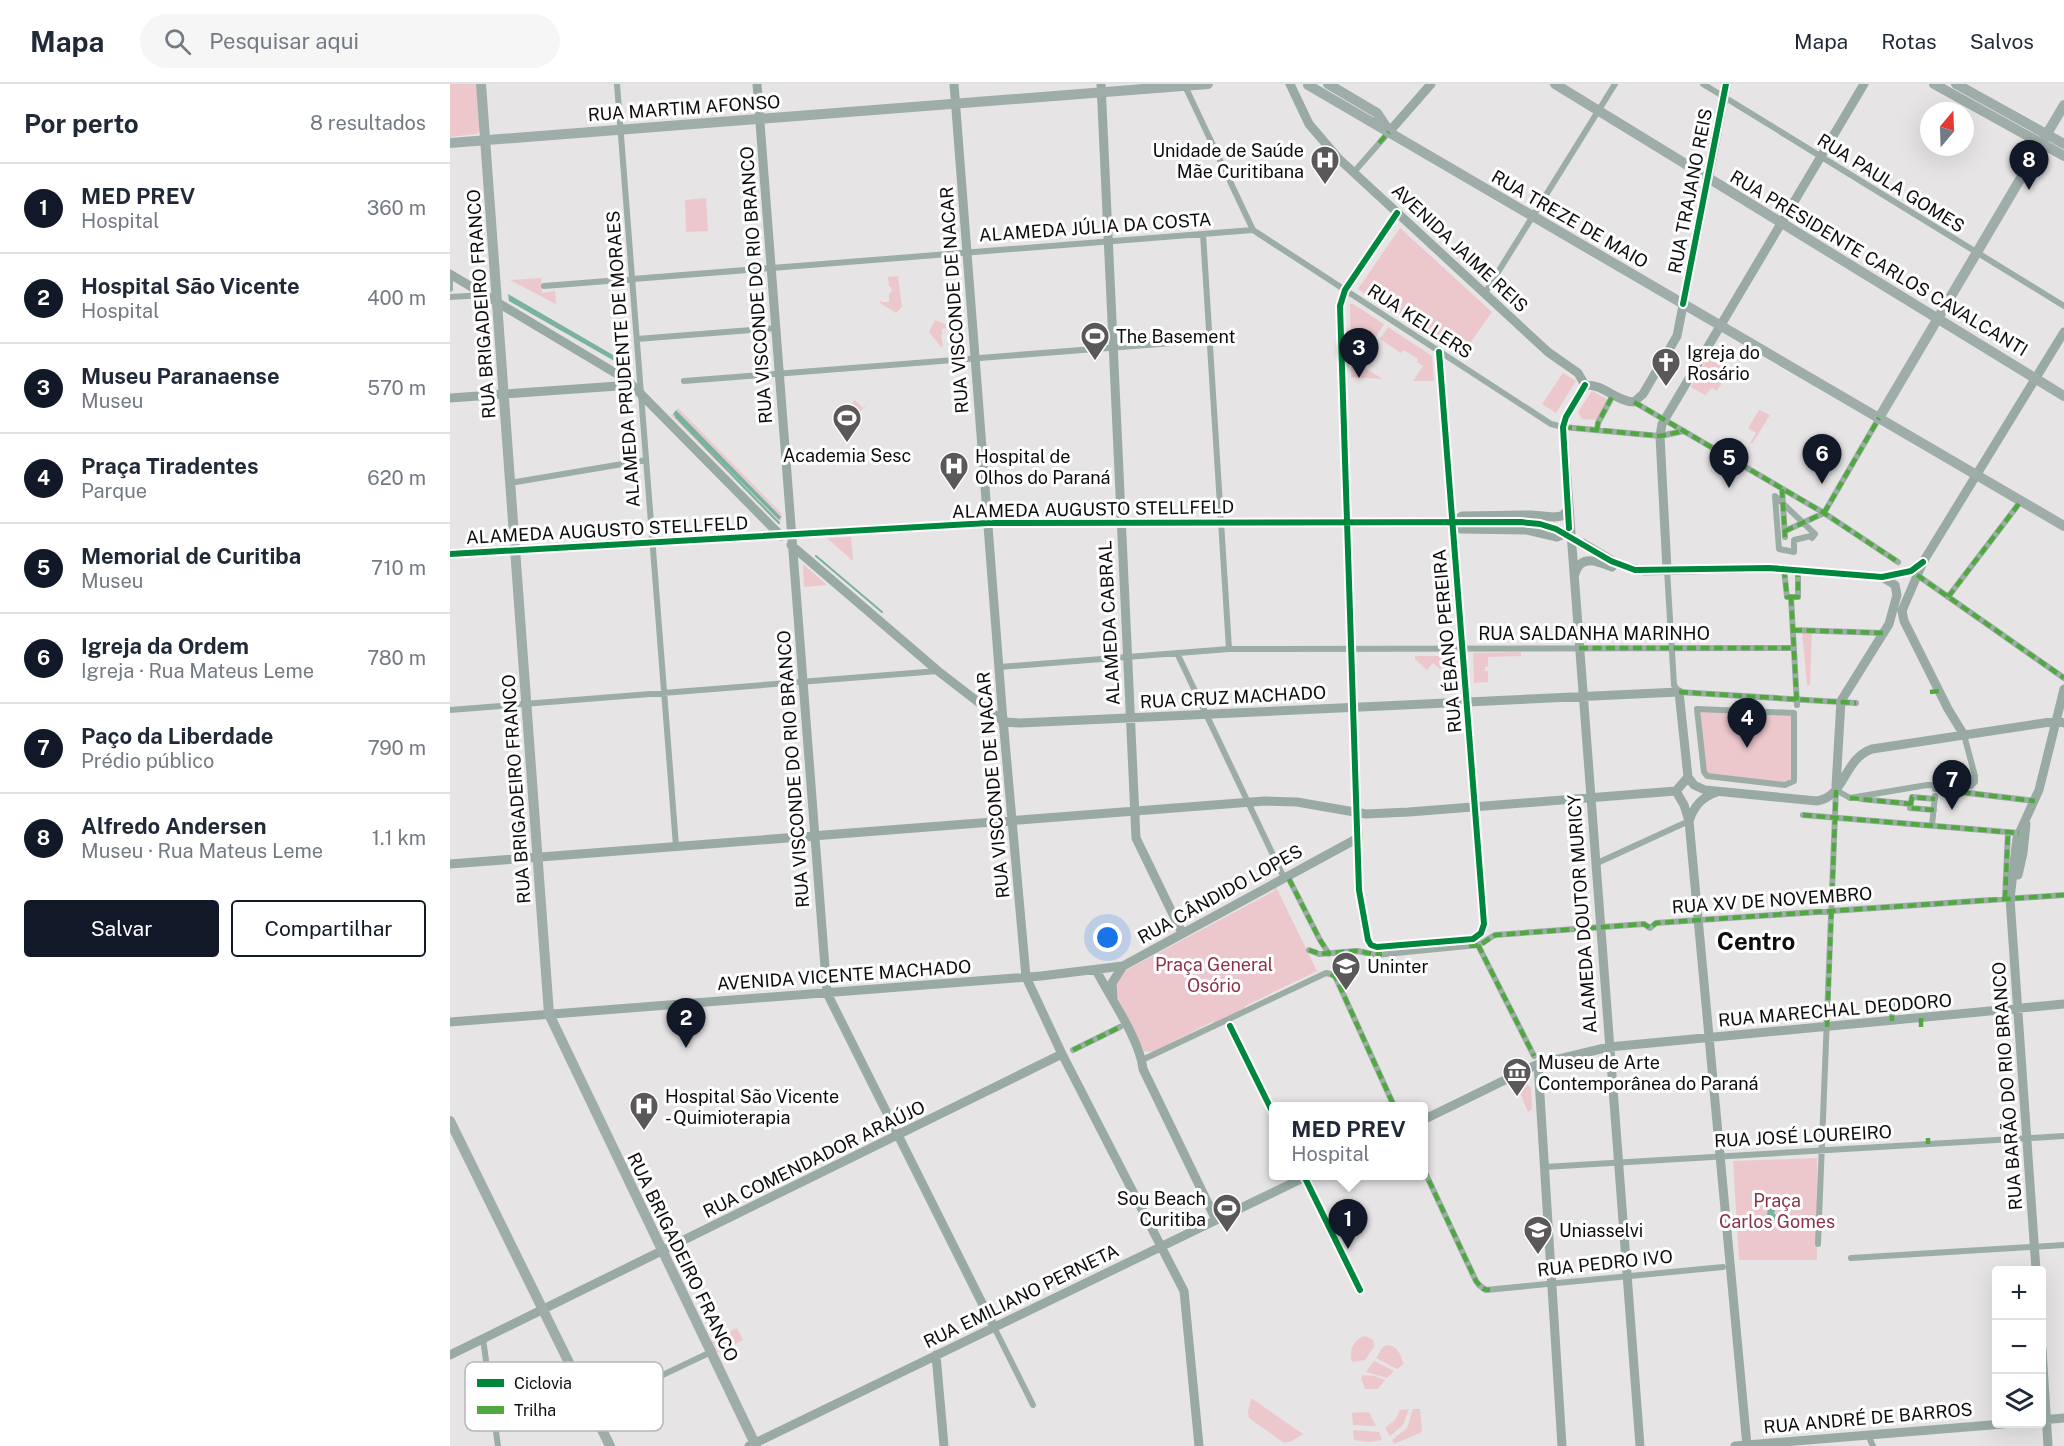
<!DOCTYPE html>
<html lang="pt">
<head>
<meta charset="utf-8">
<style>
	body { margin:0; font-family:"Public Sans",sans-serif; background:#f6f6f7; color:#1f2937 }
	.controls { position:absolute; right:18px; bottom:18px; display:grid; overflow:hidden; border-radius:6px; box-shadow:0 6px 24px #0002 }
	.controls button { width:54px; height:54px; display:grid; place-items:center; padding:0; border:0; border-bottom:2px solid #e0e1e3; background:#fff; color:#1f2937; font:30px sans-serif }
	.compass { position:absolute; left:1470px; top:18px; width:54px; height:54px; border-radius:50%; background:#fff; box-shadow:0 6px 24px #0002; rotate:19deg }
	.you { position:absolute; left:658px; top:854px; width:21px; height:21px; margin:-15px; border:4px solid #fff; border-radius:50%; background:#1a73e8; box-shadow:0 0 0 9px #1a73e833 }
	.badge { display:grid; place-items:center; width:39px; height:39px; border-radius:50%; background:#111827; color:#fff; font-size:20px; font-weight:700 }
	.pin { position:absolute; translate:-50% -50px; filter:drop-shadow(0 2px 3px #0008) }
	.pin::after { content:''; position:absolute; top:32px; width:21px; height:18px; background:inherit; clip-path:polygon(0 0,100% 0,50% 100%) }
	.popup { position:absolute; left:819px; top:1018px; width:159px; height:78px; box-sizing:border-box; display:grid; place-content:center; border-radius:6px; background:#fff; filter:drop-shadow(0 2px 4px #0005); font-size:20px; white-space:nowrap; color:#747a83 }
	.popup b { font-size:22px; color:#1f2937 }
	.popup::after { content:''; position:absolute; left:50%; top:100%; margin-left:-12px; border:12px solid transparent; border-top-color:#fff }
	.list { margin:0; padding:0; list-style:none }
	h2 { display:flex; justify-content:space-between; align-items:center; height:78px; margin:0; padding:0 24px; font-size:26px }
	h2 small { font-size:20px; font-weight:400; color:#747a83 }
	.list li { display:grid; grid-template-columns:39px 1fr auto; gap:18px; align-items:center; box-sizing:border-box; height:90px; padding:0 24px; border-top:2px solid #e0e1e3 }
	.list b { display:block; font-size:22px; white-space:nowrap }
	.list p { margin:0; font-size:20px; white-space:nowrap; color:#747a83 }
	.list em { font-size:20px; font-style:normal; color:#747a83 }
	.actions { display:flex; gap:12px; padding:18px 24px }
	.actions a { flex:1; padding:14px 0; border:2px solid #111827; border-radius:6px; text-align:center; font-size:21px; color:#111827 }
	.actions .main { background:#111827; color:#fff }
	.icon { flex:none; width:33px; height:33px; fill:none; stroke:currentColor; stroke-width:2; stroke-linecap:round; stroke-linejoin:round }
	.map { position:relative; flex:none; width:1614px; height:1362px; overflow:hidden }
	header { display:flex; align-items:center; gap:36px; box-sizing:border-box; height:84px; padding:0 30px; background:#fff; border-bottom:2px solid #e0e1e3 }
	header strong { font-size:28px }
	nav { display:flex; gap:33px; margin-inline-start:auto; font-size:21px }
	.search { width:420px; height:54px; background:#f6f6f7; display:flex; align-items:center; gap:15px; box-sizing:border-box; padding:0 21px; border-radius:33px; color:#747a83; font-size:22px }
	main { display:flex }
	aside { flex:1; background:#fff }
	.map>svg:first-child { display:block }
	.green { fill:#ecc8cd }
	.water { fill:#79b29e }
	.lines { fill:none; stroke-linecap:round; stroke-linejoin:round }
	.stream { stroke:#79b29e; stroke-width:2 }
	.street { stroke:#9cada6; stroke-width:6 }
	.secondary { stroke:#99aaa4; stroke-width:9 }
	.primary { stroke:#9eada9; stroke-width:10 }
	.quiet { stroke:#51a841; stroke-width:4.5; stroke-dasharray:9 4.5; stroke-linecap:butt }
	.cycleway-casing { stroke:#fff; stroke-width:10 }
	.cycleway { stroke:#00873e; stroke-width:6 }
	.labels { text-anchor:middle; dominant-baseline:central; stroke-width:6; stroke-linejoin:round; paint-order:stroke }
	.street-label { font-size:18px; fill:#0e0c0d; stroke:#fff }
	.poi-label { font-size:18px; fill:#0e0c0d; stroke:#fff; text-anchor:start }
	.park-label { font-size:18px; fill:#8c3146; stroke:#fff }
	.district-label { font-size:24px; font-weight:bold; fill:#0e0c0d; stroke:#fff }
	.key { fill:#fff; stroke:#b7b6b6; stroke-width:1.5 }
	.key-label { font-size:16px; fill:#0e0c0d }
</style>
</head>
<body>
<header>
<strong>Mapa</strong>
<div class="search"><svg class="icon" aria-label="search" viewBox="0 0 24 24"><circle cx="10" cy="10" r="6"/><path d="M15 15l6 6"/></svg>Pesquisar aqui</div>
<nav><a>Mapa</a><a>Rotas</a><a>Salvos</a></nav>
</header>
<main>
<aside>
<h2>Por perto<small>8 resultados</small></h2>
<ul class="list">
<li><span class="badge">1</span><div><b>MED PREV</b><p>Hospital</p></div><em>360 m</em></li>
<li><span class="badge">2</span><div><b>Hospital São Vicente</b><p>Hospital</p></div><em>400 m</em></li>
<li><span class="badge">3</span><div><b>Museu Paranaense</b><p>Museu</p></div><em>570 m</em></li>
<li><span class="badge">4</span><div><b>Praça Tiradentes</b><p>Parque</p></div><em>620 m</em></li>
<li><span class="badge">5</span><div><b>Memorial de Curitiba</b><p>Museu</p></div><em>710 m</em></li>
<li><span class="badge">6</span><div><b>Igreja da Ordem</b><p>Igreja · Rua Mateus Leme</p></div><em>780 m</em></li>
<li><span class="badge">7</span><div><b>Paço da Liberdade</b><p>Prédio público</p></div><em>790 m</em></li>
<li><span class="badge">8</span><div><b>Alfredo Andersen</b><p>Museu · Rua Mateus Leme</p></div><em>1.1 km</em></li>
</ul>
<div class="actions"><a class="main">Salvar</a><a>Compartilhar</a></div>
</aside>
<div class="map">
<svg width="1614" height="1362" viewBox="0 0 1614 1362">
	<rect width="100%" height="100%" fill="#e6e4e5"/>
	<path class="green" d="M0 0H26L30 45 27 50 0 53Z
		M256 114 258 147 236 148 235 116Z
		M950 144 1042 228 1011 272 908 205Z
		M448 192 452 223 446 229 430 219V215L431 218H439V209L442 208 441 203H439L438 193Z
		M91 194 92 209 105 207 106 220 60 196Z
		M900 220H903L934 240 908 280 933 295 901 293Z
		M485 236 501 243 492 245V250L491 251 493 263H491L479 248Z
		M938 243 982 272 984 297H963L973 282 967 278 968 275 954 266 951 269 930 255Z
		M1258 274 1279 287 1267 307 1262 304 1255 311 1241 303Z
		M1113 289 1126 297 1106 329 1092 320Z
		M1142 307 1158 316 1147 336 1132 335 1128 328Z
		M427 309 400 339 391 331 405 316 413 324Z
		M228 324 331 429 332 434 329 438 325 437 221 331 223 330 328 436 331 434 226 326Z
		M1309 326 1320 331 1302 360 1300 359 1306 349 1298 344Z
		M401 453 403 477 377 454Z
		M353 480 377 501 354 503Z
		M1352 548H1362L1360 601H1357Z
		M1071 568V572L1038 573V582L1035 583V587H1038V598L1024 599 1023 569Z
		M965 572H999L990 585 983 579 977 586 965 575Z
		M1247 625 1344 629V697L1335 701 1257 692Z
		M825 801 867 887 795 922V924L765 939 762 938 703 968 694 967 663 904 671 889 824 807Z
		M1069 998 1081 1003 1082 1025 1078 1028 1069 1006H1067L1064 1000Z
		M1367 1074V1176H1289L1283 1077Z
		M287 1244 293 1256 265 1270 259 1258Z
		M915 1252 923 1256 924 1263 915 1276 902 1278C898 1268 904 1254 915 1252Z
		M937 1261C949 1262 950 1271 954 1280L947 1285 926 1274 933 1263Z
		M924 1277 944 1287 937 1294 916 1288Z
		M913 1291 924 1292 935 1296 928 1305H915L911 1294Z
		M801 1314 853 1350 842 1357 834 1359 799 1334 798 1328Z
		M959 1325 953 1341 940 1352 935 1344 945 1336 950 1326Z
		M963 1325H970L972 1348 944 1360 942 1356 957 1344Z
		M919 1328 926 1342 903 1341 902 1329Z
		M903 1346 929 1348 932 1356 920 1358 904 1356Z"/>
	<path class="water" d="M58 210 170 275 168 279 59 217Z
		M226 326 331 433 329 436 223 330Z
		M1321 1110 1331 1115 1332 1124 1325 1126 1324 1129 1335 1143 1333 1146 1329 1145 1327 1139 1317 1131 1318 1124 1313 1121V1117Z"/>
	<g class="lines">
		<path class="stream" d="M226 333 329 439
			M366 472 432 528"/>
		<path class="street" d="M167 0 226 762
			M1253 0 1614 222
			M735 2 803 146 1101 340 1113 343 1210 352 1234 347
			M904 88 939 48
			M753 150 779 565
			M0 196V205
			M94 202 803 146
			M1035 209 1165 0
			M0 213 34 211
			M187 255 326 244
			M234 297 760 256
			M1184 318 1374 429 1448 478
			M1147 346 1148 339 1163 311
			M60 399 196 376
			M1332 405 1335 453
			M1325 412 1365 450 1362 454 1361 452 1344 456V468L1329 465Z
			M1374 429 1429 334
			M1335 447 1374 429
			M1334 485 1337 513H1341
			M1217 486 1224 601 1229 608 1406 619
			M1467 491 1614 594
			M1341 513 1347 621
			M1341 513H1348V486
			M1498 513 1571 417
			M1343 546 1433 549
			M727 569 834 794
			M549 583 779 565 1344 564
			M1247 625 1344 629V697L1335 701 1257 692 1254 688Z
			M0 626 488 587
			M1485 705 1585 717
			M1386 706 1400 714 1477 701 1521 702 1525 698V692L1514 651
			M1411 715 1461 720
			M1484 726 1460 724 1462 713 1485 715
			M907 729 890 222 895 206 947 129
			M1353 731 1569 749
			M1482 741 1485 712
			M908 754C909 782 906 838 921 861L932 864 1023 855 1031 849 1034 834 989 268
			M1145 780 1239 737
			M839 795 870 856 879 870
			M1555 815 1558 748
			M1028 861 1084 972
			M859 866 869 870 908 867 925 871 1028 861 1045 851 1194 840 1200 844 1206 839 1614 811
			M1442 918V937
			M780 942 823 1029
			M623 966 670 943
			M692 976 876 889 884 891 886 894 944 1022
			M1094 1083 1614 1052
			M973 1084 1026 1197 1029 1201 1036 1206 1273 1183
			M854 1092 910 1206
			M1368 1160 1386 706
			M1401 1174 1614 1161
			M544 1243 583 1321
			M33 1255 48 1362
			M141 1325 261 1268
			M1418 1351 1423 1362"/>
		<path class="secondary" d="M307 0 377 909 544 1243
			M504 0 552 624 576 893 612 970 734 1207 749 1362
			M651 0 686 754 732 849
			M840 0 859 40 888 74 1098 268 1128 289 1135 301
			M939 48 981 0
			M0 190 177 296 331 452
			M1135 301 1116 333 1113 343 1190 1362
			M1135 301C1154 300 1165 317 1184 318L1193 310 1227 252 1258 94
			M0 314 182 301
			M1003 438 1011 445 1077 446 1107 453 1114 450 1119 444
			M1003 438 1012 432 1081 431 1104 433 1112 432 1118 426
			M1133 459 1170 481 1194 487 1319 484 1432 493 1461 487 1471 479
			M341 461 488 587 554 638
			M0 470 538 439 1070 438 1090 440 1106 445
			M1217 486 1210 352 1212 340 1414 0
			M1125 490C1130 470 1147 477 1162 483
			M554 638 570 639 1229 608 1238 693
			M1514 651 1498 625 1454 537 1452 527 1454 522 1473 478 1614 248
			M1238 693 1244 701 1255 706 1367 717C1396 712 1393 675 1422 665L1607 637 1614 639
			M1386 702 1391 617 1439 540 1447 511 1445 501 1432 493
			M1226 707 1234 721 1239 737 1297 1362
			M1239 737C1244 722 1252 713 1267 708
			M0 780 815 717 847 718 916 730 959 728 1226 707 1238 693
			M1568 791 1573 769 1576 740
			M646 886C660 913 690 956 693 985L766 1136
			M663 915 662 899 673 882
			M0 938 591 892 673 882 908 754 907 729
			M1088 980 1112 1362
			M973 1036 1088 980 1159 963 1614 920
			M1586 1186 1560 815 1567 754 1589 706 1614 605
			M1592 1265 1598 1362
			M0 1271 612 970
			M486 1271 494 1362
			M1592 1336 1614 1334
			M299 1362 857 1092
			M1285 1362 1553 1340"/>
		<path class="primary" d="M31 0 99 930 306 1362
			M878 0 927 29 937 44
			M1105 0 1614 312
			M1484 0 1614 72
			M1506 0 1614 60
			M858 1 1614 442
			M0 59 758 0
			M1258 94 1276 0
			M1429 334 1614 21
			M0 1037 160 1362"/>
		<path class="quiet" d="M929 59 939 48
			M1184 318 1374 429 1448 478
			M1113 343 1210 352 1234 347
			M1147 346 1148 339 1163 311
			M1332 405 1335 453
			M1374 429 1429 334
			M1335 447 1374 429
			M1334 485 1337 513H1341
			M1467 491 1614 594
			M1341 513 1347 621
			M1341 513H1348V486
			M1498 513 1571 417
			M1343 546 1433 549
			M1129 564H1344
			M1229 608 1406 619
			M1480 608 1489 607
			M1485 705 1585 717
			M1400 714 1461 720
			M1484 726 1460 724 1462 713 1485 715
			M1353 731 1569 749
			M839 795 870 856 879 870
			M1555 815 1558 748
			M1028 861 1084 972
			M1019 862 1032 860 1045 851 1194 840 1200 844 1206 839 1614 811
			M859 866C878 874 889 866 908 867 916 868 923 871 932 870
			M881 890 886 894 944 1022
			M1442 918V937
			M1471 934V943
			M1377 943 1386 706
			M623 966 670 943
			M1478 1054V1060
			M973 1084 1026 1197 1033 1205 1040 1206"/>
		<g class="cycleway-casing">
			<path id="cycleway" d="M947 129 895 206 890 222 909 806 918 856 921 861 927 863 1023 855 1031 849 1034 840 989 268
				M1233 220 1276 0
				M1119 444 1113 343 1116 333 1135 301
				M0 470 538 439 1070 438 1090 440 1106 445 1161 477 1185 486 1319 484 1432 493 1461 487 1473 478
				M780 942 823 1029
				M854 1092 910 1206"/>
		</g>
		<use href="#cycleway" class="cycleway"/>
	</g>
	<defs>
		<g id="hospital-pin" transform="scale(1.5)"><path d="M0 17L-7.5 6A9.5 9.5 0 1 1 7.5 6Z" fill="#5a5859" stroke="#fff"/><path d="M-5-5h3v3.5h4V-5h3V5h-3V1.5h-4V5h-3Z" fill="#fff"/></g>
		<g id="stadium-pin" transform="scale(1.5)"><path d="M0 17L-7.5 6A9.5 9.5 0 1 1 7.5 6Z" fill="#5a5859" stroke="#fff"/><path d="M0-5a6.5 5 0 1 0 0 10a6.5 5 0 1 0 0-10ZM-3.5-1.8h7v3.6h-7Z" fill="#fff"/></g>
		<g id="church-pin" transform="scale(1.5)"><path d="M0 17L-7.5 6A9.5 9.5 0 1 1 7.5 6Z" fill="#5a5859" stroke="#fff"/><path d="M-1.2-6h2.4v3.5h3.3v2.4h-3.3V6h-2.4V-.1h-3.3v-2.4h3.3Z" fill="#fff"/></g>
		<g id="university-pin" transform="scale(1.5)"><path d="M0 17L-7.5 6A9.5 9.5 0 1 1 7.5 6Z" fill="#5a5859" stroke="#fff"/><path d="M0-5L7-2L0 1L-7-2ZM-4 1L0 2.5L4 1V4Q0 6-4 4Z" fill="#fff"/></g>
		<g id="museum-pin" transform="scale(1.5)"><path d="M0 17L-7.5 6A9.5 9.5 0 1 1 7.5 6Z" fill="#5a5859" stroke="#fff"/><path d="M0-6L6-3V-2H-6V-3ZM-5-1h2V3h-2ZM-1-1h2V3h-2ZM3-1h2V3H3ZM-6 4H6V6H-6Z" fill="#fff"/></g>
	</defs>
	<g fill-rule="evenodd">
		<use href="#hospital-pin" x="875" y="76"/>
		<use href="#stadium-pin" x="645" y="252"/>
		<use href="#church-pin" x="1216" y="278"/>
		<use href="#stadium-pin" x="397" y="334"/>
		<use href="#hospital-pin" x="504" y="382"/>
		<use href="#university-pin" x="896" y="882"/>
		<use href="#museum-pin" x="1067" y="988"/>
		<use href="#hospital-pin" x="194" y="1022"/>
		<use href="#stadium-pin" x="777" y="1124"/>
		<use href="#university-pin" x="1088" y="1146"/>
	</g>
	<g class="labels">
		<g class="street-label">
			<text transform="translate(234 24) rotate(-4)">RUA MARTIM AFONSO</text>
			<text transform="translate(1441 99) rotate(32)">RUA PAULA GOMES</text>
			<text transform="translate(1240 107) rotate(-79)">RUA TRAJANO REIS</text>
			<text transform="translate(1120 135) rotate(30)">RUA TREZE DE MAIO</text>
			<text transform="translate(645 143) rotate(-4)">ALAMEDA JÚLIA DA COSTA</text>
			<text transform="translate(1010 164) rotate(43)">AVENIDA JAIME REIS</text>
			<text transform="translate(1429 179) rotate(31)">RUA PRESIDENTE CARLOS CAVALCANTI</text>
			<text transform="translate(306 201) rotate(-94)">RUA VISCONDE DO RIO BRANCO</text>
			<text transform="translate(504 216) rotate(-94)">RUA VISCONDE DE NACAR</text>
			<text transform="translate(31 220) rotate(-94)">RUA BRIGADEIRO FRANCO</text>
			<text transform="translate(970 237) rotate(33)">RUA KELLERS</text>
			<text transform="translate(173 275) rotate(-94)">ALAMEDA PRUDENTE DE MORAES</text>
			<text transform="translate(643 425) rotate(-1)">ALAMEDA AUGUSTO STELLFELD</text>
			<text transform="translate(157 446) rotate(-3)">ALAMEDA AUGUSTO STELLFELD</text>
			<text transform="translate(659 539) rotate(-93)">ALAMEDA CABRAL</text>
			<text x="1144" y="549">RUA SALDANHA MARINHO</text>
			<text transform="translate(997 557) rotate(-95)">RUA ÉBANO PEREIRA</text>
			<text transform="translate(783 613) rotate(-3)">RUA CRUZ MACHADO</text>
			<text transform="translate(343 685) rotate(-94)">RUA VISCONDE DO RIO BRANCO</text>
			<text transform="translate(543 701) rotate(-95)">RUA VISCONDE DE NACAR</text>
			<text transform="translate(66 705) rotate(-94)">RUA BRIGADEIRO FRANCO</text>
			<text transform="translate(770 810) rotate(-29)">RUA CÂNDIDO LOPES</text>
			<text transform="translate(1322 816) rotate(-4)">RUA XV DE NOVEMBRO</text>
			<text transform="translate(1132 830) rotate(-94)">ALAMEDA DOUTOR MURICY</text>
			<text transform="translate(394 891) rotate(-4)">AVENIDA VICENTE MACHADO</text>
			<text transform="translate(1385 926) rotate(-5)">RUA MARECHAL DEODORO</text>
			<text transform="translate(1557 1002) rotate(-94)">RUA BARÃO DO RIO BRANCO</text>
			<text transform="translate(1353 1052) rotate(-3)">RUA JOSÉ LOUREIRO</text>
			<text transform="translate(364 1075) rotate(-26)">RUA COMENDADOR ARAÚJO</text>
			<text transform="translate(233 1173) rotate(64)">RUA BRIGADEIRO FRANCO</text>
			<text transform="translate(1155 1179) rotate(-6)">RUA PEDRO IVO</text>
			<text transform="translate(571 1212) rotate(-26)">RUA EMILIANO PERNETA</text>
			<text transform="translate(1418 1334) rotate(-5)">RUA ANDRÉ DE BARROS</text>
		</g>
		<g class="poi-label">
			<text x="854" y="66" text-anchor="end">Unidade de Saúde<tspan x="854" dy="21">Mãe Curitibana</tspan></text>
			<text x="666" y="252">The Basement</text>
			<text x="1237" y="268">Igreja do<tspan x="1237" dy="21">Rosário</tspan></text>
			<text x="397" y="371" text-anchor="middle">Academia Sesc</text>
			<text x="525" y="372">Hospital de<tspan x="525" dy="21">Olhos do Paraná</tspan></text>
			<text x="917" y="882">Uninter</text>
			<text x="1088" y="978">Museu de Arte<tspan x="1088" dy="21">Contemporânea do Paraná</tspan></text>
			<text x="215" y="1012">Hospital São Vicente<tspan x="215" dy="21">- Quimioterapia</tspan></text>
			<text x="756" y="1114" text-anchor="end">Sou Beach<tspan x="756" dy="21">Curitiba</tspan></text>
			<text x="1109" y="1146">Uniasselvi</text>
		</g>
		<g class="park-label">
			<text x="764" y="880">Praça General<tspan x="764" dy="21">Osório</tspan></text>
			<text x="1327" y="1116">Praça<tspan x="1327" dy="21">Carlos Gomes</tspan></text>
		</g>
		<g class="district-label">
			<text x="1306" y="857">Centro</text>
		</g>
	</g>
	<rect x="15" y="1278" width="198" height="69" rx="9" class="key"/>
	<rect x="27" y="1295" width="27" height="8" fill="#00873e"/>
	<rect x="27" y="1322" width="27" height="8" fill="#51a841"/>
	<g class="key-label">
		<text x="64" y="1305">Ciclovia</text>
		<text x="64" y="1332">Trilha</text>
	</g>
</svg>
<div class="controls">
<button>+</button>
<button>−</button>
<button><svg class="icon" aria-label="layers" viewBox="0 0 24 24"><path d="M12 4l9 5-9 5-9-5zM3 14l9 5 9-5"/></svg></button>
</div>
<svg class="compass" viewBox="-18 -18 36 36"><path d="M0-13l5 13h-10z" fill="#e53935"/><path d="M0 13l5-13h-10z" fill="#747a83"/></svg>
<div class="you"></div>
<div class="pin badge" style="left:898px;top:1165px">1</div>
<div class="popup"><b>MED PREV</b>Hospital</div>
<div class="pin badge" style="left:236px;top:964px">2</div>
<div class="pin badge" style="left:909px;top:294px">3</div>
<div class="pin badge" style="left:1297px;top:664px">4</div>
<div class="pin badge" style="left:1279px;top:404px">5</div>
<div class="pin badge" style="left:1372px;top:400px">6</div>
<div class="pin badge" style="left:1502px;top:726px">7</div>
<div class="pin badge" style="left:1579px;top:106px">8</div>
</div>
</main>
</body>
</html>
